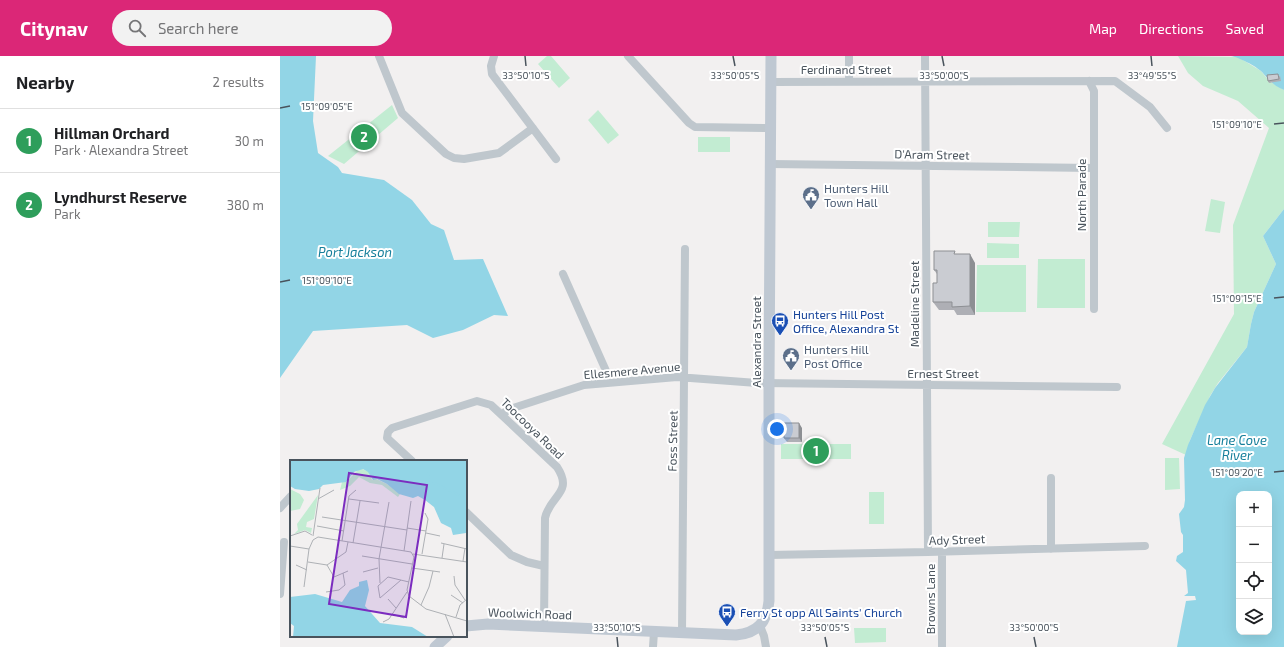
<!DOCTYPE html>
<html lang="en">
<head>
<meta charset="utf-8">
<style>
	body { margin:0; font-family:"Exo 2",sans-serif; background:#f2f2f2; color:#202124 }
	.controls { position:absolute; right:12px; bottom:12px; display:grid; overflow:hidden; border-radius:8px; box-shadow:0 4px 16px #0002 }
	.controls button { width:36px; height:36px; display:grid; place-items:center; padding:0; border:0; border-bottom:1px solid #e0e0e0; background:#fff; color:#202124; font:20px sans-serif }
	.you { position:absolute; left:497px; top:373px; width:14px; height:14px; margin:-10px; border:3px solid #fff; border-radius:50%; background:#1a73e8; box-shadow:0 0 0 6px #1a73e833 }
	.badge { display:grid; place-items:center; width:26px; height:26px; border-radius:50%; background:#db2777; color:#fff; font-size:13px; font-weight:700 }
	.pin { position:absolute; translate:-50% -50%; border:2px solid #fff; box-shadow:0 1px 4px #0006 }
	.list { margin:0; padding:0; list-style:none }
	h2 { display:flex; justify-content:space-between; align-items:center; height:52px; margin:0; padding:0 16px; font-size:17px }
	h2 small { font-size:13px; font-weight:400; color:#757577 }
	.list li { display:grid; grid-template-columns:26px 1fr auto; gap:12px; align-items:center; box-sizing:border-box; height:64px; padding:0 16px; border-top:1px solid #e0e0e0 }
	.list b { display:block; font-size:15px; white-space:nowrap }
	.list p { margin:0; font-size:13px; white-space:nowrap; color:#757577 }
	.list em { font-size:13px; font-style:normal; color:#757577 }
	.icon { flex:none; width:22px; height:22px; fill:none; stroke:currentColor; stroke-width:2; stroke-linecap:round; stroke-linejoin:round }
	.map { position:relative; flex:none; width:1004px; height:591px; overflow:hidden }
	header { display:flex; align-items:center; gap:24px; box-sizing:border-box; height:56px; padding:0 20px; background:#db2777; color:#fff }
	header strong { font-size:19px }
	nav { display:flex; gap:22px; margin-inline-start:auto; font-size:14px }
	.search { width:280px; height:36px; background:#f2f2f2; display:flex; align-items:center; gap:10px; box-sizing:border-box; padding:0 14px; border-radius:22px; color:#757577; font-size:15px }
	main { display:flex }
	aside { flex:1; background:#fff }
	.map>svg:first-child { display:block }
	.green { fill:#c2ecd2 }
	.water { fill:#92d5e6; fill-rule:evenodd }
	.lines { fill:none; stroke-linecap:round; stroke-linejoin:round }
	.street { stroke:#bfc7cd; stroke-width:8 }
	.secondary { stroke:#bfc8d2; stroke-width:11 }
	.wall { fill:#aeafb5 }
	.shaded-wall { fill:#8d8f93 }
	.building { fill:#caccd2; stroke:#8d8f93 }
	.ticks { fill:none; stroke:#49535c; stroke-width:1.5 }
	.labels { text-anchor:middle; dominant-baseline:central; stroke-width:4; stroke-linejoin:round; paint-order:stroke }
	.street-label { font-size:12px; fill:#49535c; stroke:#fff }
	.service-label { font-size:12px; fill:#4e5e75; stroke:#fff; text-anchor:start }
	.transit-label { font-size:12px; fill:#164399; stroke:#fff; text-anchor:start }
	.water-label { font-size:13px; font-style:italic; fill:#167f9b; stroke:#fff }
	.inset-river { fill:none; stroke:#92d5e6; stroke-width:2 }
	.inset-road { fill:none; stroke:#aeb1b5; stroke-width:1 }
	.view { fill:#7b2cbf; fill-opacity:0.15; stroke:#7b2cbf; stroke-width:2 }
	.inset-edge { fill:none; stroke:#49535c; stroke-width:2 }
	.ticks-label { font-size:10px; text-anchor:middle; fill:#49535c; stroke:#fff; stroke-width:4; stroke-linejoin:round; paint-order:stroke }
</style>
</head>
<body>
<header>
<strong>Citynav</strong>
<div class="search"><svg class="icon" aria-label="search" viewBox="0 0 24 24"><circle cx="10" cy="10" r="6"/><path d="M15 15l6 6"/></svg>Search here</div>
<nav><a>Map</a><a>Directions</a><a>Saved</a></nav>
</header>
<main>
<aside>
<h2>Nearby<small>2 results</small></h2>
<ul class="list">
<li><span class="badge" style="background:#2e9e5b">1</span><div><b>Hillman Orchard</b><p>Park · Alexandra Street</p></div><em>30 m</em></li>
<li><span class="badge" style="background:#2e9e5b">2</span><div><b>Lyndhurst Reserve</b><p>Park</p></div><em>380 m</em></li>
</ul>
</aside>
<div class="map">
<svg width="1004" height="591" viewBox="0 0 1004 591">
	<rect width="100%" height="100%" fill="#f2f0f0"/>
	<path class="green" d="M267 0H271L290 22 279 32 258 8Z
		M898 0 958 1 981 15 989 25 1004 34V153L983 180 996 208 974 256 971 268 967 291 938 327 930 340 910 384 906 399 882 388 954 258 953 169 989 72 958 45 923 30 908 17Z
		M112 49 118 62 64 108 48 100Z
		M318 54 339 79 328 88 308 64Z
		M418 81H450V96H418Z
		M931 143 945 146 940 177 925 175Z
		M708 166H740L739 181H708Z
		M707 187 739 188V202H707Z
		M758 203H805V252H757Z
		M697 209H746V256H696Z
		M501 388H571V403H501Z
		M885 402H899L900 433 885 434Z
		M589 436H604V468H589Z
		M574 572H606V586L575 587Z"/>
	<path class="water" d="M0 0H36L33 65 38 97 58 111 62 117 104 124 132 144 151 168 164 174 174 204 203 203 228 260 214 259 183 274 153 282 127 269 33 275 0 322Z
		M951 0H1004V34C994 30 989 24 982 16 976 10 958 1 951 0Z
		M1004 153V591H897L906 545 916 544 915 540H904L908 537 906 514 896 505 897 500 903 496V479L901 476 899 458 904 451 905 444 904 402 908 389 925 349 935 332 967 291 971 268 974 256 996 208 983 180ZM959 438H989V576H959Z"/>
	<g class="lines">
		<path class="street" d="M99 0 122 57 166 98 174 102 184 103 219 97 253 72
			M214 0 211 10 212 18 276 103
			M348 0 409 67 415 71 491 72
			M645 0 648 496
			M569 25V0
			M809 25 814 35V253
			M492 26 835 25 870 51 887 72
			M490 108 813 112
			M283 218 331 326
			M222 358 230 353 304 329 397 321 477 327 837 331
			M132 405 107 382 108 376 112 372 197 345 211 349 277 411C294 437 270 439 265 462L264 570
			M0 452 11 440
			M186 456 231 499 247 506 264 510
			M771 493V422
			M489 499 648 496 865 490
			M0 538 4 486
			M480 570 484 580 486 591
			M402 577 405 193
			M373 591 374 576
			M662 591V496"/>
		<path class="secondary" d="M186 570 208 568 456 579C478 577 487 566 489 545V328L491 0
			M155 591 167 580"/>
	</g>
	<path class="wall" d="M1000 20 1001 25 989 27 988 25Z
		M677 198 695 207V259H677L674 254H659L653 246 657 227V218L654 214Z
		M522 372V386H507L504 382Z"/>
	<path class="shaded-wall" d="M690 198 695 207V259L690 250Z
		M519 367 522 372V386L519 382Z"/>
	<path class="building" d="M998 18 999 23 988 25 987 19Z
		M654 195H675L674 198H690V250L672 251V246H653V227H657V214H654Z
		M504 367H519V382H504Z"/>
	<path class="ticks" d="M245 0 246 10M453 0 455 10M662 0 664 10M871 0 872 10M0 52 10 50M994 68 1004 67M0 226 10 224M994 242 1004 241M994 416 1004 415M337 581 338 591M545 581 547 591M754 581 756 591"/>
	<defs>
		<g id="civic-pin" transform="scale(0.9)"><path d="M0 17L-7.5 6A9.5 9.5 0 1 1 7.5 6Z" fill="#5c6f8a" stroke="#fff"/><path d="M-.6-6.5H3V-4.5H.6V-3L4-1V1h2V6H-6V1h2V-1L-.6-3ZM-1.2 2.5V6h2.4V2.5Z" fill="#fff"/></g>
		<g id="bus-pin" transform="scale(0.9)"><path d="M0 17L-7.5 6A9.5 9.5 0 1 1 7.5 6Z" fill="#1a4fb4" stroke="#fff"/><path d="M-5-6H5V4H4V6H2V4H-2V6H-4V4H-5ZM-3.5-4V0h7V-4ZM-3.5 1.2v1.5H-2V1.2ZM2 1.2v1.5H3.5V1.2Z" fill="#fff"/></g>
	</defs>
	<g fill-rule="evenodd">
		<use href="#civic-pin" x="531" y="139"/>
		<use href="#bus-pin" x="500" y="265"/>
		<use href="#civic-pin" x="511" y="300"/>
		<use href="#bus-pin" x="447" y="556"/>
	</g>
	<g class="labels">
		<g class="street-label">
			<text x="566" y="13">Ferdinand Street</text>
			<text transform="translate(652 98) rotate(1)">D'Aram Street</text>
			<text transform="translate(801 139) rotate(-90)">North Parade</text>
			<text transform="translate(634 248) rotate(-90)">Madeline Street</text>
			<text transform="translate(476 286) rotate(-90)">Alexandra Street</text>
			<text transform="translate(352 314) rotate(-5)">Ellesmere Avenue</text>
			<text x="663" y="317">Ernest Street</text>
			<text transform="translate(253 372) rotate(44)">Toocooya Road</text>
			<text transform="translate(392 385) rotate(-89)">Foss Street</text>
			<text transform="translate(677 483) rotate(-2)">Ady Street</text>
			<text transform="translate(650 543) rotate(-90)">Browns Lane</text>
			<text transform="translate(250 557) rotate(2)">Woolwich Road</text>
		</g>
		<g class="service-label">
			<text x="544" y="132">Hunters Hill<tspan x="544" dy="14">Town Hall</tspan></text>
			<text x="524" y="293">Hunters Hill<tspan x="524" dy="14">Post Office</tspan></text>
		</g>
		<g class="transit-label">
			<text x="513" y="258">Hunters Hill Post<tspan x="513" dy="14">Office, Alexandra St</tspan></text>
			<text x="460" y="556">Ferry St opp All Saints' Church</text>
		</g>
		<g class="water-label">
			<text x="75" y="196">Port Jackson</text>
			<text x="957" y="384">Lane Cove<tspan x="957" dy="15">River</tspan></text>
		</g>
	</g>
	<g transform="translate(10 404)">
		<rect width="177" height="177" fill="#f2f0f0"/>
		<path d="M70 8 79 12 82 20 86 19 97 24 110 34 108 37 92 25 80 23 69 17 60 26 50 30 52 22H56ZM0 29 10 34 14 40 10 49 0 51ZM28 35 24 59 17 62 16 67 22 68 21 73 15 70 4 74 8 70 7 64Z" fill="#c2ecd2"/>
		<path d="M0 0H177L176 73 163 75 161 68 151 63 144 47 135 40 128 36 123 38 109 34 97 24 87 19 83 20 78 12 73 9 64 12 56 22 33 25 29 29 19 31 5 29 0 26ZM77 120 79 130 75 146 90 163 122 167 138 177H3L4 166 0 163V137L25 134 52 142 60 130 69 126V122Z" fill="#92d5e6"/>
		<path class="inset-river" d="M127 0 144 23 177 39"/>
		<path class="inset-road" d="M28 39 44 30M59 39 89 43M32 57 117 70M27 66 54 71M117 68 136 71M136 73 150 76M0 76 15 71 22 75M23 76 30 28M52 81 59 36 66 30M63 83 70 41M151 83 177 89M0 86 19 89 23 80 28 77 121 92 124 97 117 130 119 136 136 149 177 161M114 91 121 41M123 94 177 102M132 94 138 59 135 53M72 96 122 104M152 98 154 84M173 101 175 88M18 102 37 105 56 92 58 82M6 105 17 110M37 105 44 117 58 111M122 108 150 112M73 112 88 108M164 116 165 125 175 140M111 120 90 138 88 126 98 117 119 122M90 123 89 99 99 42M14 127 19 89M36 132 49 130 55 125 53 113M161 135 173 143M98 139 106 148M131 145 139 127 143 111M102 154 114 158M155 154 164 177M166 157 170 145 177 139M93 162 99 159 117 132"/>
		<path class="view" d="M59 13 137 25 116 157 39 144Z"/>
		<rect width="177" height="177" class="inset-edge"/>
	</g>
	<g class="ticks-label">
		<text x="246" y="23">33°50'10"S</text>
		<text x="455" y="23">33°50'05"S</text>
		<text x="664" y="23">33°50'00"S</text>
		<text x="872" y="23">33°49'55"S</text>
		<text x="47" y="54">151°09'05"E</text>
		<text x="957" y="72">151°09'10"E</text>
		<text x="47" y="228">151°09'10"E</text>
		<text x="957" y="246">151°09'15"E</text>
		<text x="957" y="420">151°09'20"E</text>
		<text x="337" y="575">33°50'10"S</text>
		<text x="545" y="575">33°50'05"S</text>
		<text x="754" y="575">33°50'00"S</text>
	</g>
</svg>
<div class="controls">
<button>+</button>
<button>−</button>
<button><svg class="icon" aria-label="locate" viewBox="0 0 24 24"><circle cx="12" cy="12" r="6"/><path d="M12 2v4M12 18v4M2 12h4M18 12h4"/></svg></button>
<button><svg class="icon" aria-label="layers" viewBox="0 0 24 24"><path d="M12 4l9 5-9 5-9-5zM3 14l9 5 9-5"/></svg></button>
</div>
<div class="you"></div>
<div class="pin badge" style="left:536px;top:395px;background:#2e9e5b">1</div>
<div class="pin badge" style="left:84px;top:81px;background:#2e9e5b">2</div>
</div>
</main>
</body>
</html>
